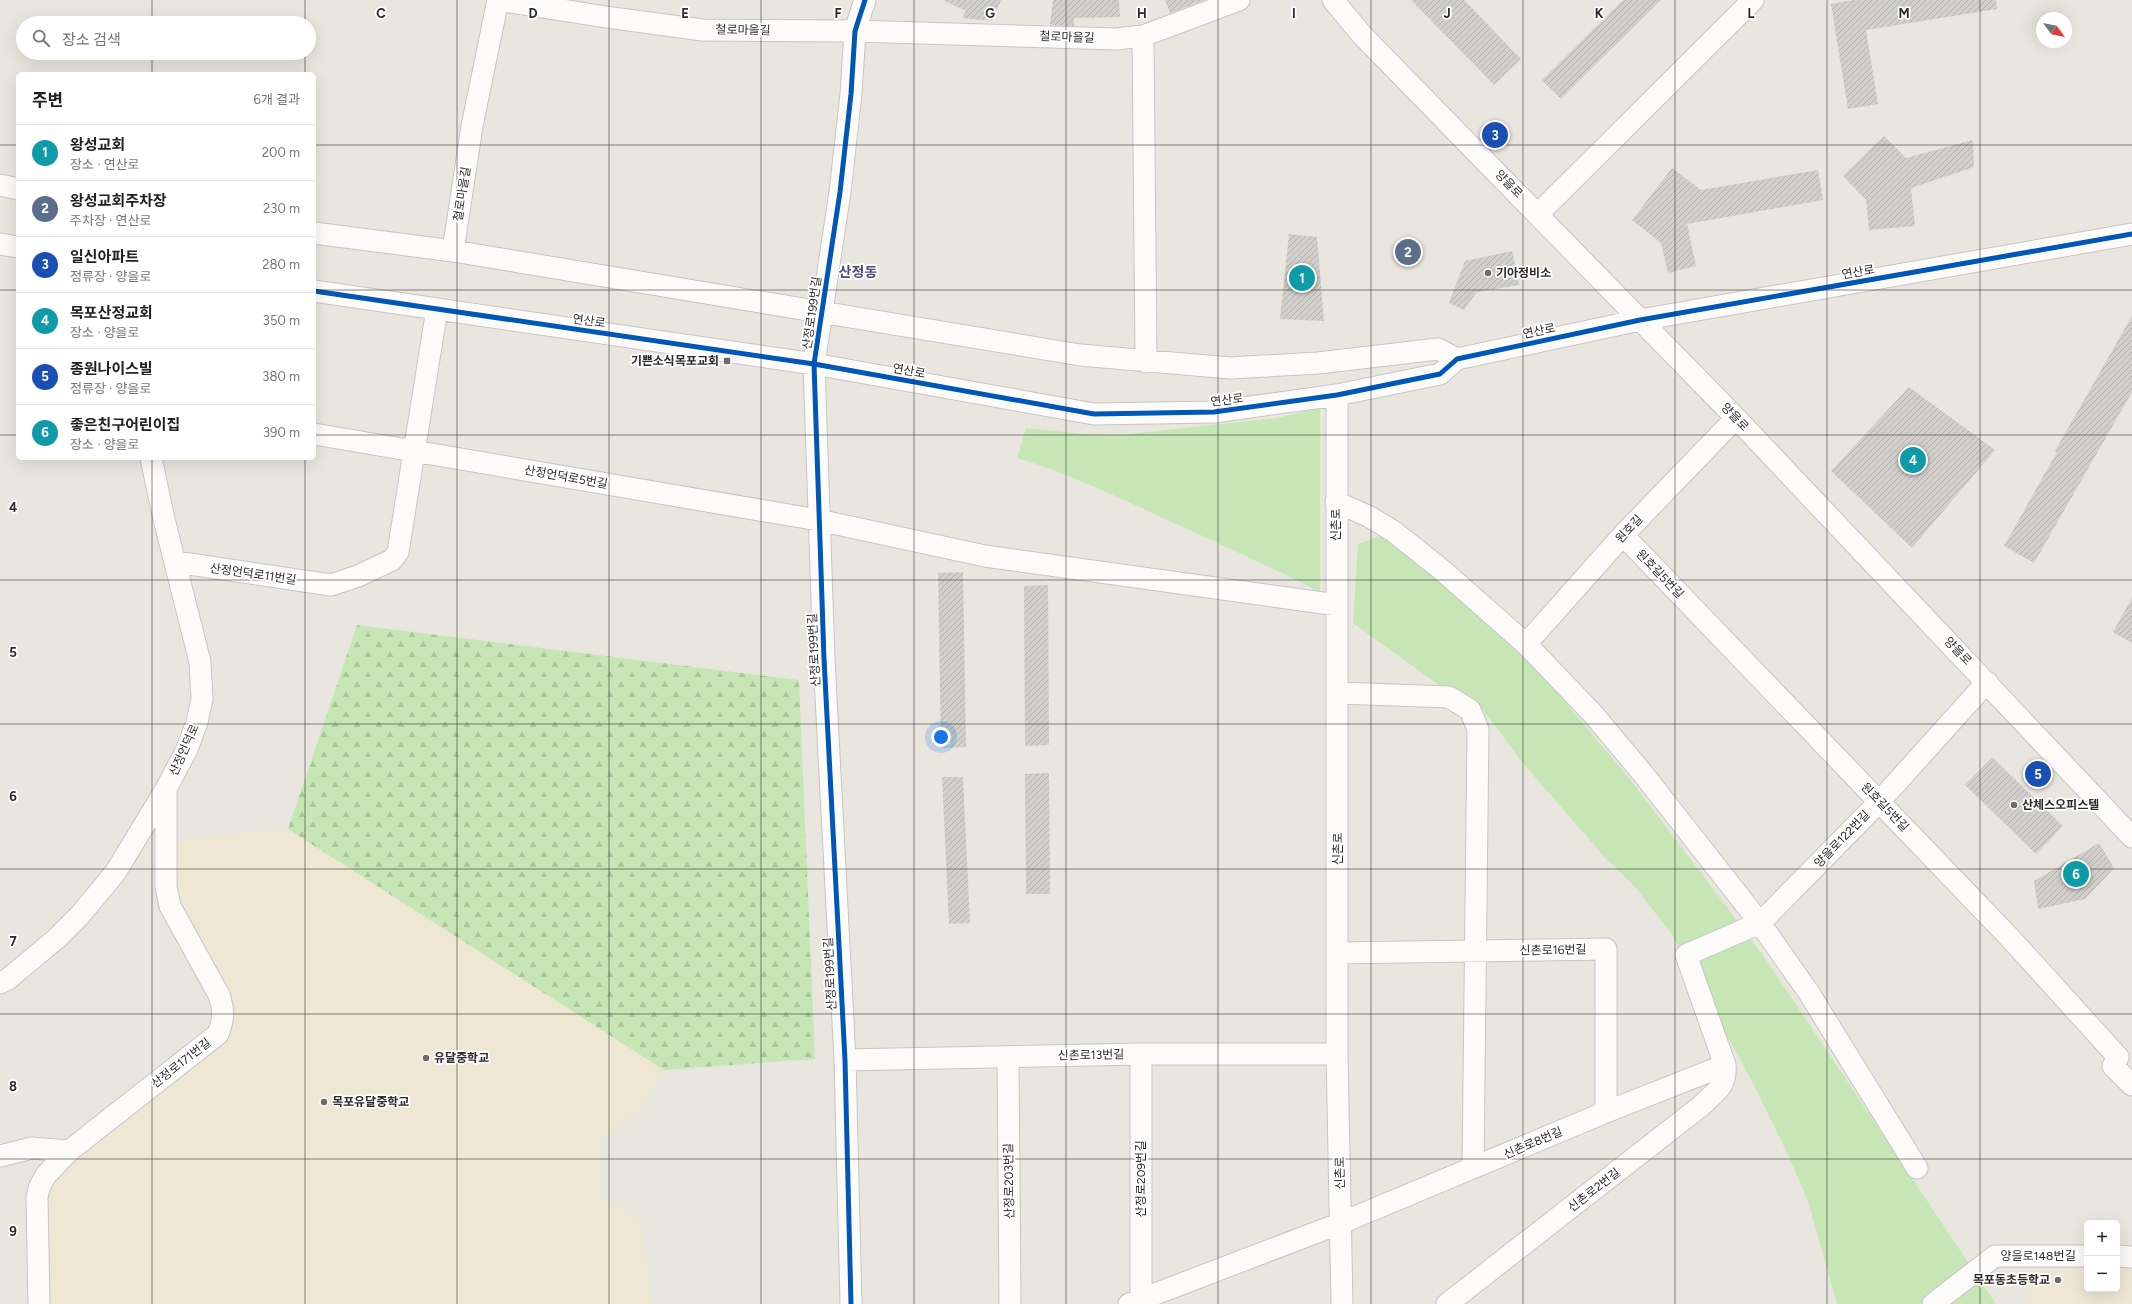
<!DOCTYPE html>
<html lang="ko">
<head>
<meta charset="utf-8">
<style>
	body { margin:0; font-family:Figtree,"Noto Sans KR",sans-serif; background:#f6f6f6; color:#202124 }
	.controls { position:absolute; right:12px; bottom:12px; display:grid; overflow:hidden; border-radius:6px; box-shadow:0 4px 16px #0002 }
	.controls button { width:36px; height:36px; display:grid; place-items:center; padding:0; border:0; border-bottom:1px solid #e0e0e0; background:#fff; color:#202124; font:20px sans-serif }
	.compass { position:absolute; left:2036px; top:12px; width:36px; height:36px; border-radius:50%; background:#fff; box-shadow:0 4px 16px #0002; rotate:122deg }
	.you { position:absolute; left:941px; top:737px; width:14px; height:14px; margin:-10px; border:3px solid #fff; border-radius:50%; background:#1a73e8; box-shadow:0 0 0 6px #1a73e833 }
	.badge { display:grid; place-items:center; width:26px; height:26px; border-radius:50%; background:#b45309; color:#fff; font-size:13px; font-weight:700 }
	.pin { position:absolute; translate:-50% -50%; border:2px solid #fff; box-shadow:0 1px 4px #0006 }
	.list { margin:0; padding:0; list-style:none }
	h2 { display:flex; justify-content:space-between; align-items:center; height:52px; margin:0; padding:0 16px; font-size:17px }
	h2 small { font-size:13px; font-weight:400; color:#757577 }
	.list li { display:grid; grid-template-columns:26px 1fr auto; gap:12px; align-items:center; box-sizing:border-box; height:56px; padding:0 16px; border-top:1px solid #e0e0e0 }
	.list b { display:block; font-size:15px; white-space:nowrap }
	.list p { margin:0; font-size:13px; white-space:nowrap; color:#757577 }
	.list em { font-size:13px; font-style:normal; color:#757577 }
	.icon { flex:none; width:22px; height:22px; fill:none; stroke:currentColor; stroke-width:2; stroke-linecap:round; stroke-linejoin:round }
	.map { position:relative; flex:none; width:2132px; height:1304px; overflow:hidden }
	.search { position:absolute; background:#fff; box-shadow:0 4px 16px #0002; left:16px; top:16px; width:300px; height:44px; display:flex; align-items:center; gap:10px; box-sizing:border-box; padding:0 14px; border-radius:22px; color:#757577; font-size:15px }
	.panel { position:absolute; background:#fff; box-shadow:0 4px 16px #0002; left:16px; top:72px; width:300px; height:388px; border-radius:6px }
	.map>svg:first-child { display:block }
	.education { fill:#ede7d3 }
	.forest { fill:url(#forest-firs) }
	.park { fill:#c6e7b5 }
	.building { fill:url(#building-hatch) }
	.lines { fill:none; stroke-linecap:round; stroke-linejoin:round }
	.minor-casing { stroke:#c6c5c5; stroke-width:23 }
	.minor { stroke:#fcfbfa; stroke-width:21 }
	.cycleway-casing { stroke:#fff; stroke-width:8 }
	.cycleway { stroke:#0057b8; stroke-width:5 }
	.grid { fill:none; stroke:#2a2a2a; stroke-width:1; stroke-opacity:0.55 }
	.poi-dot { fill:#6d6c69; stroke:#fff; stroke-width:1.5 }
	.labels { text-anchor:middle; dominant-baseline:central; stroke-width:3.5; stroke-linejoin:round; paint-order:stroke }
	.street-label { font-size:12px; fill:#2a2a2a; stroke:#fff }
	.poi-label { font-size:12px; font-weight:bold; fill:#2a2a2a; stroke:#fff; text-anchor:start }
	.quarter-label { font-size:14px; font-weight:bold; fill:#474c7e; stroke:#fff }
	.grid-label { font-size:13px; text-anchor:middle; font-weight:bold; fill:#2a2a2a; stroke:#fff; stroke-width:3.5; stroke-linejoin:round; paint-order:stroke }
</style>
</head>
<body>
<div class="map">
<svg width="2132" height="1304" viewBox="0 0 2132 1304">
	<defs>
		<pattern id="forest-firs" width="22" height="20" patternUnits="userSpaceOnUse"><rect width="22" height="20" fill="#c6e7b5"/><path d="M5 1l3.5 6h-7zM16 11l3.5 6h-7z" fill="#aac69c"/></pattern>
		<pattern id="building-hatch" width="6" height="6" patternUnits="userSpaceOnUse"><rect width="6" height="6" fill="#d1cfca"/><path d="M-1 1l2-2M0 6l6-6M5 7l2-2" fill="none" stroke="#b4b2ae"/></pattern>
	</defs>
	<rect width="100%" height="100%" fill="#e9e6df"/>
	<path class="education" d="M288 829 664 1070 641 1108 600 1142V1197L639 1219 653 1304H49L47 1187 62 1171 222 1046 233 1028 235 1013 233 1002 172 894 177 839Z
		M2030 1270H2087V1289H2117V1270H2132V1304H2025Z"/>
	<path class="forest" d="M357 625 799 680 815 1059 664 1070 288 829Z"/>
	<path class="park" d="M1320 408V592C1268 566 1216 542 1163 518 1115 496 1068 473 1017 458L1026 428 1083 434 1121 435 1277 418Z
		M1384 535 1429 571 1546 679 1629 778 1763 955 1996 1304H1837L1808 1201 1789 1157 1755 1087 1671 933 1635 887 1607 860 1522 762 1478 703 1465 693 1439 685 1353 623 1358 544Z"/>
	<path class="building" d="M943 0H1001L992 21 962 18 966 11Z
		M1053 0H1119L1120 17 1074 18V26L1050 25Z
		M1165 0H1205L1170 13Z
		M1411 0H1464L1521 59 1494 85Z
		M1623 0H1661L1561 99 1542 80Z
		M1853 0H1996L1997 9 1866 30 1878 104 1848 109 1831 4Z
		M1884 136 1906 158 1973 140 1974 167 1911 188 1915 226 1869 230 1866 200 1843 176Z
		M1672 168 1701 190 1818 170 1823 200 1687 224 1696 266 1668 273 1661 243 1632 220Z
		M1289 234 1317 237 1324 321 1280 319Z
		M1512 251 1519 285 1477 292 1464 310 1449 303 1465 261Z
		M2132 316V392L2034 563 2004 546 2057 452 2055 451Z
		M1909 387 1995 450 1912 548 1831 471Z
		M963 572 966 747 941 748 938 573Z
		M1048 585 1049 745 1025 746 1024 586Z
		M2132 598V643L2113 632Z
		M1992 757 2063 826 2036 854 1965 785Z
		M1049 773 1050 894H1026L1025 774Z
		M942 777H963L970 923 949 924Z
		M2099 843 2114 868 2085 899 2038 909 2034 881Z"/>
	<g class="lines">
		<g class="minor-casing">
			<path id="minor" d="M1333 0 1362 35 1736 418 2132 837
				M1143 36 1146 362
				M0 185 18 189
				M1538 214 1753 0
				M314 233 453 251 1080 355 1230 368 1318 363 1438 349 1457 359
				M0 244 18 247
				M453 251 472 126 498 0 606 17 702 30 855 31 1116 39 1143 36 1239 0
				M314 291 814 364 1094 414 1214 412 1337 395 1440 374 1457 359 1640 320 2132 234
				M1337 395V1054L1342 1304
				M314 434 818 520 985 556 1337 605
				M1336 502 1368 516 1393 531 1442 570 1526 644 1593 714 1644 775 1760 923 1809 993 1917 1168
				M1623 535 2010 938 2118 1057 2113 1066 2132 1085
				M176 562 331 585 358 576 392 560 398 552 437 309
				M1526 644 1623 535 1736 418
				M1338 693 1449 697 1470 710 1478 729 1473 1168
				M1337 953 1606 949V1112
				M0 983 8 979 56 939 80 915 115 873 166 789 187 749 197 722 202 699 200 662 164 519 151 458
				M1008 1057 1010 1304
				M845 1060 1141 1054H1337
				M0 1156 32 1148 69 1151
				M2117 1256 2132 1257
				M39 1304 37 1197 39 1188 46 1175 69 1151 218 1034C224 1019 224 1010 219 995L170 906 166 887V789
				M851 1304 845 1060 824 659 814 364 840 192 851 94 855 31 865 0
				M1129 1304 1341 1223 1606 1112 1725 1065
				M1141 1304V1054
				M1447 1304 1701 1106C1715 1092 1727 1087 1725 1065L1686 955 1760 923 1879 802 1987 682
				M1933 1304 1995 1256H2087"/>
		</g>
		<use href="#minor" class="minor"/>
		<g class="cycleway-casing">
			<path id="cycleway" d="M314 291 814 364 1094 414 1214 412 1337 395 1440 374 1457 359 1640 320 2132 234
				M851 1304 845 1060 824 659 814 364 840 192 851 94 855 31 865 0"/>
		</g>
		<use href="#cycleway" class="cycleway"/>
	</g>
	<path class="grid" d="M152 0V23M305 0V23M457 0V1304M609 0V1304M761 0V1304M914 0V1304M1066 0V1304M1218 0V1304M1371 0V1304M1523 0V1304M1675 0V1304M1827 0V1304M1980 0V1304M152 53V74M305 53V74M0 145H18M314 145H2132M0 290H18M314 290H2132M0 435H18M314 435H2132M152 458V1304M305 458V1304M0 580H2132M0 724H2132M0 869H2132M0 1014H2132M0 1159H2132"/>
	<g class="poi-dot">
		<circle cx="1488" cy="273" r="4"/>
		<rect x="723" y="357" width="8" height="8" rx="2"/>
		<circle cx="2014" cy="805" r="4"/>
		<circle cx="426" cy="1058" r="4"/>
		<circle cx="324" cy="1102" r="4"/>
		<circle cx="2058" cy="1280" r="4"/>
	</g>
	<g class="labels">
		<g class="street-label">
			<text transform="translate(743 30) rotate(1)">철로마을길</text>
			<text transform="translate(1067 37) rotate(2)">철로마을길</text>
			<text transform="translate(1509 184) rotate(45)">양을로</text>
			<text transform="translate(462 194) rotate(-81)">철로마을길</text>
			<text transform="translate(1858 272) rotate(-10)">연산로</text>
			<text transform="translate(812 313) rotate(-82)">산정로199번길</text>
			<text transform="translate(589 321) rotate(8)">연산로</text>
			<text transform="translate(1539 331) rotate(-12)">연산로</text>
			<text transform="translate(909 371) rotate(10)">연산로</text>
			<text transform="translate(1227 400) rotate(-7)">연산로</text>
			<text transform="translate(1735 417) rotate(46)">양을로</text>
			<text transform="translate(566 477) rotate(10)">산정언덕로5번길</text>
			<text transform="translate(1336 525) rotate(-90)">신촌로</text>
			<text transform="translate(1629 529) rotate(-47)">원호길</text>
			<text transform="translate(253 574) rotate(8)">산정언덕로11번길</text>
			<text transform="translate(1660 574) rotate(46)">원호길5번길</text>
			<text transform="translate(814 650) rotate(-93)">산정로199번길</text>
			<text transform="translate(1958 651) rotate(46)">양을로</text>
			<text transform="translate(184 750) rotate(-66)">산정언덕로</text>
			<text transform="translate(1885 807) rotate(46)">원호길5번길</text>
			<text transform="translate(1842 839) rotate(-46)">양을로122번길</text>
			<text transform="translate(1338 849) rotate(-90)">신촌로</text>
			<text transform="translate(1553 950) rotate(-1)">신촌로16번길</text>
			<text transform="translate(830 974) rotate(-93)">산정로199번길</text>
			<text transform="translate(1091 1055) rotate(-1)">신촌로13번길</text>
			<text transform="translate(181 1063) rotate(-38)">산정로171번길</text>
			<text transform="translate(1533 1143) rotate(-23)">신촌로8번길</text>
			<text transform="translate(1340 1173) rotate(-91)">신촌로</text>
			<text transform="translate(1141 1179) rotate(-90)">산정로209번길</text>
			<text transform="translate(1009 1181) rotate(-91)">산정로203번길</text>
			<text transform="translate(1594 1190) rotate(-38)">신촌로2번길</text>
			<text x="2038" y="1256">양을로148번길</text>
		</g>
		<g class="poi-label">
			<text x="1496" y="273">기아정비소</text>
			<text x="719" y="361" text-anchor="end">기쁜소식목포교회</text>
			<text x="2022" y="805">산체스오피스텔</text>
			<text x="434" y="1058">유달중학교</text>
			<text x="332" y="1102">목포유달중학교</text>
			<text x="2050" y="1280" text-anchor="end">목포동초등학교</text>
		</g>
		<g class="quarter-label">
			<text x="858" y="272">산정동</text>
		</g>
	</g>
	<g class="grid-label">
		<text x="381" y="18">C</text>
		<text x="533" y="18">D</text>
		<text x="685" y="18">E</text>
		<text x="838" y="18">F</text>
		<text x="990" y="18">G</text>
		<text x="1142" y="18">H</text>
		<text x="1294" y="18">I</text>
		<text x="1447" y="18">J</text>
		<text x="1599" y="18">K</text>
		<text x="1751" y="18">L</text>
		<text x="1904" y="18">M</text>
		<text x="13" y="512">4</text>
		<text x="13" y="657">5</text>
		<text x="13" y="801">6</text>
		<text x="13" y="946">7</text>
		<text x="13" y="1091">8</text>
		<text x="13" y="1236">9</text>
	</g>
</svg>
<div class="controls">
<button>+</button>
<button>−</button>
</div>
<svg class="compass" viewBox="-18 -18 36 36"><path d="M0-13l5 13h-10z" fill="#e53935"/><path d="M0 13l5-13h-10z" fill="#757577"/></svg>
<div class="you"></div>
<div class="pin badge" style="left:1302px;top:278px;background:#0f9aa8">1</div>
<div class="pin badge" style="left:1408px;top:252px;background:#5c6f8a">2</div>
<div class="pin badge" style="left:1495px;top:135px;background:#1a4fb4">3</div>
<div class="pin badge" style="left:1913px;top:460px;background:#0f9aa8">4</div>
<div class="pin badge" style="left:2038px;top:774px;background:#1a4fb4">5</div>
<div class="pin badge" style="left:2076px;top:874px;background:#0f9aa8">6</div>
<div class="search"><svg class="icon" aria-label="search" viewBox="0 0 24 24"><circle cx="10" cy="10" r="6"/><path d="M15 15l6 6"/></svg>장소 검색</div>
<section class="panel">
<h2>주변<small>6개 결과</small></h2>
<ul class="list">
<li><span class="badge" style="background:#0f9aa8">1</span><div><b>왕성교회</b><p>장소 · 연산로</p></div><em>200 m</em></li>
<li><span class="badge" style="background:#5c6f8a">2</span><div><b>왕성교회주차장</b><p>주차장 · 연산로</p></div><em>230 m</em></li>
<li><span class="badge" style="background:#1a4fb4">3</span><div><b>일신아파트</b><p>정류장 · 양을로</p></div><em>280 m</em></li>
<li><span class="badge" style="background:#0f9aa8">4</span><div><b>목포산정교회</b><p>장소 · 양을로</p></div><em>350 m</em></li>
<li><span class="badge" style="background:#1a4fb4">5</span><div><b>종원나이스빌</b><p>정류장 · 양을로</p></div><em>380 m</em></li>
<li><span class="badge" style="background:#0f9aa8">6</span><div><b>좋은친구어린이집</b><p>장소 · 양을로</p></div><em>390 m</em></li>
</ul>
</section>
</div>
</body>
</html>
